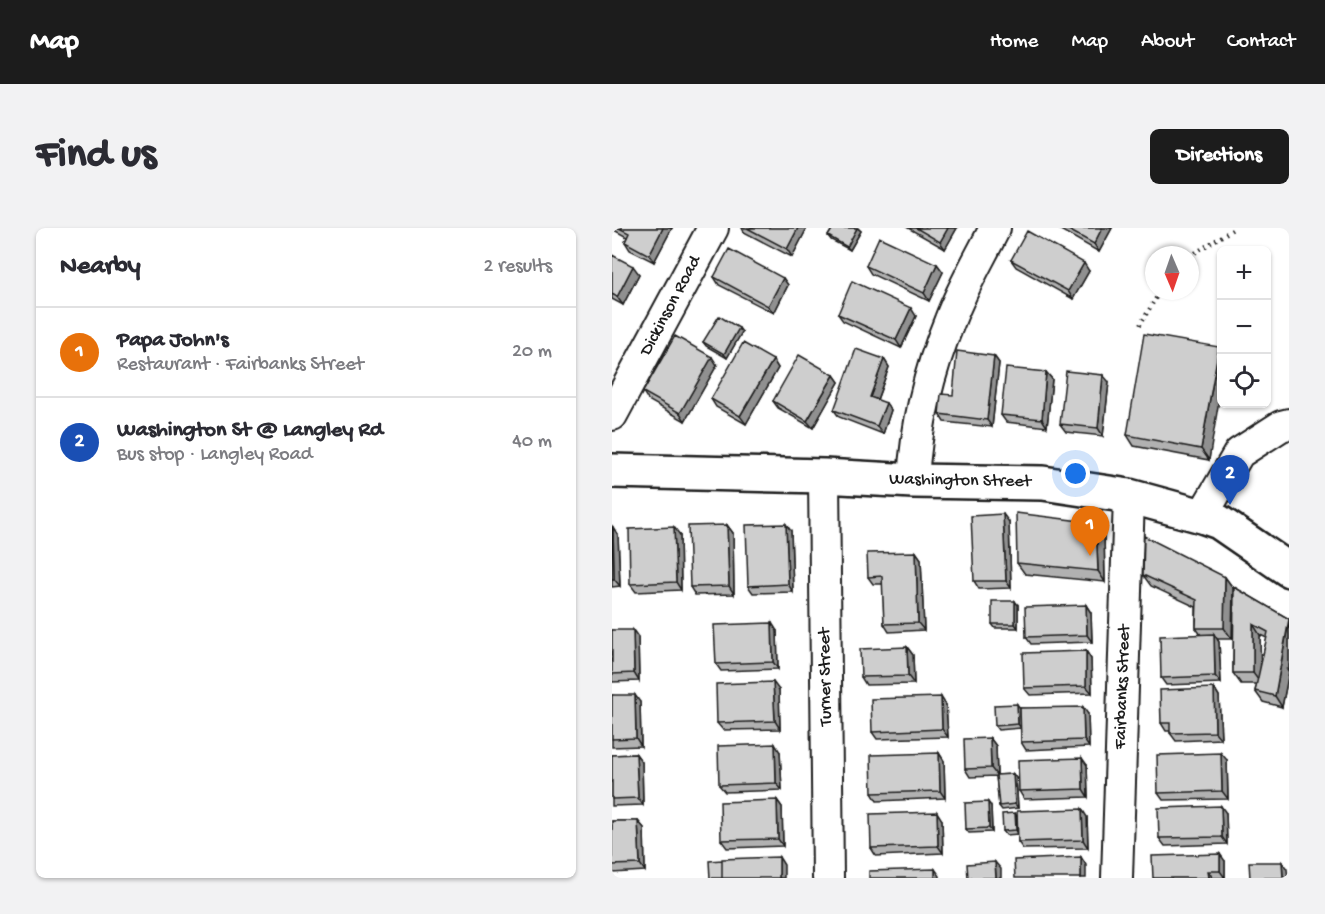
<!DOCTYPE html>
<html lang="en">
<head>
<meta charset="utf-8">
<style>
	body { margin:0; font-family:"Gochi Hand",sans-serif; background:#f2f2f3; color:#2b2b33 }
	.controls { position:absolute; right:18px; top:18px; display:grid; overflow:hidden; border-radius:9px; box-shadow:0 2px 4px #0004 }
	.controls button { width:54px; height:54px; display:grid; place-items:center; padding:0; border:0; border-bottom:2px solid #e1e1e2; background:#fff; color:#2b2b33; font:30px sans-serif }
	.compass { position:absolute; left:533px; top:18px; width:54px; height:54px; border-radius:50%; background:#fff; box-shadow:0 2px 4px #0004; rotate:178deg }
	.you { position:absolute; left:464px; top:246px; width:21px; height:21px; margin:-15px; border:4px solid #fff; border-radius:50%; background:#1a73e8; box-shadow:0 0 0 9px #1a73e833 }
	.badge { display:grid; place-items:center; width:39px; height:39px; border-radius:50%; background:#1c1c1c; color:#fff; font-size:20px; font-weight:700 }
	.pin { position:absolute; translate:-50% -50px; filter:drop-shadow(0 2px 3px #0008) }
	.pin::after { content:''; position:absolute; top:32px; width:21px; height:18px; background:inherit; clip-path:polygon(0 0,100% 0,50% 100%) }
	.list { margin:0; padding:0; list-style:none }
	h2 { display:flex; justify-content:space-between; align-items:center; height:78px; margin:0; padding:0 24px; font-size:26px }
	h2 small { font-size:20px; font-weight:400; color:#7c7c81 }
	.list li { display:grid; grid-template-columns:39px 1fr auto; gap:18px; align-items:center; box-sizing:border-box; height:90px; padding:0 24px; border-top:2px solid #e1e1e2 }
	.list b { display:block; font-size:22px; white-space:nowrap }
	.list p { margin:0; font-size:20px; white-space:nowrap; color:#7c7c81 }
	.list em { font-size:20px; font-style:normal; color:#7c7c81 }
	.icon { flex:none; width:33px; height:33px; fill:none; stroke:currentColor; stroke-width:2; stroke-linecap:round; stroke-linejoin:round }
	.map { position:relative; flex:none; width:677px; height:650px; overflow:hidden; border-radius:9px }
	header { display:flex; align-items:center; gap:36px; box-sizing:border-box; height:84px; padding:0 30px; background:#1c1c1c; color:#fff }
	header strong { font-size:28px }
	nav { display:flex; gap:33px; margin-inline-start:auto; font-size:21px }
	.intro { display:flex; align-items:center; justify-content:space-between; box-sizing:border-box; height:144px; padding:0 36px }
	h1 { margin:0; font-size:42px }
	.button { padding:15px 27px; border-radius:9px; background:#1c1c1c; color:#fff; font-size:21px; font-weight:700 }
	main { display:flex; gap:36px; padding:0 36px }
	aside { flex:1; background:#fff; border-radius:9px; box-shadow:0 2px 4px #0004 }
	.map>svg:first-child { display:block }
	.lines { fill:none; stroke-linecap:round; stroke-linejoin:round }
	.minor-casing { stroke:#1c1c1c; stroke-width:34 }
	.primary-casing { stroke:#1c1c1c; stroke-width:38 }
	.path { stroke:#1c1c1c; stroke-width:4; stroke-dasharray:1.5 4.5; stroke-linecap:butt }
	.minor { stroke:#fff; stroke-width:30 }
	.primary { stroke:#fff; stroke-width:33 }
	.wall { fill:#b1b1b1; stroke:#1c1c1c; stroke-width:1.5; fill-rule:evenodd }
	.shaded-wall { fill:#909090; stroke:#1c1c1c; stroke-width:1.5 }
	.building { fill:#cecece; stroke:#1c1c1c; stroke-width:1.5 }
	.labels { text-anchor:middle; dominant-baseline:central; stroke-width:4.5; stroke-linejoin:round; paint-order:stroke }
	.street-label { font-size:18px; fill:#1c1c1c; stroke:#fff }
</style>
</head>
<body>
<header>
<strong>Map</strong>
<nav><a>Home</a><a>Map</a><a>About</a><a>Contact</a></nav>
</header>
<div class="intro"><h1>Find us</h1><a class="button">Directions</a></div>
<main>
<aside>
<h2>Nearby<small>2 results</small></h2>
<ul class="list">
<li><span class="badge" style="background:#e8710a">1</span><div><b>Papa John's</b><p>Restaurant · Fairbanks Street</p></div><em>20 m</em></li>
<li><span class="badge" style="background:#1a4fb4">2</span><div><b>Washington St @ Langley Rd</b><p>Bus stop · Langley Road</p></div><em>40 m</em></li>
</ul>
</aside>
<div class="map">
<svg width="677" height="650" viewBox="0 0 677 650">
	<rect width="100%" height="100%" fill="#fff"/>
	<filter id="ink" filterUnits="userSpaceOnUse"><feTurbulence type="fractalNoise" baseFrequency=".0167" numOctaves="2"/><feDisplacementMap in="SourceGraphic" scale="12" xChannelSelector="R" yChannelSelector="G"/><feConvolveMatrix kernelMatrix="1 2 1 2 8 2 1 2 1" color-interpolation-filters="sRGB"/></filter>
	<g filter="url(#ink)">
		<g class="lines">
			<g class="minor-casing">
				<path id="minor" d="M0 187 101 0
					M212 248 216 650
					M301 253C304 198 317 143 338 92 350 60 368 30 383 0
					M590 288 627 225 669 198 677 196
					M505 650 517 268"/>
			</g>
			<g class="primary-casing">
				<path id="primary" d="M0 243 212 248 301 253 431 255 517 268 590 288 607 294 677 342"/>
			</g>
			<path class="path" d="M578 28 623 0
				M528 97 548 63"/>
			<use href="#minor" class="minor"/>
			<use href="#primary" class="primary"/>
		</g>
		<path class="wall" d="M0 0H60L42 34 18 22 13 14 15 9 0 1Z
			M130 0H192L194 2 180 29 132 4Z
			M221 0H246L249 3 238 22 219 12 216 8Z
			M296 0H345L333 21Z
			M445 0H500L487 24Z
			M0 27 27 46 11 77 0 71Z
			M399 32 477 43 461 71 404 39Z
			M325 36 331 44 317 73 259 46 254 38Z
			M102 49 171 50 176 57 162 85 107 57Z
			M226 86 304 88 289 120 231 93Z
			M130 104 115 130 94 118 91 114Z
			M609 122 597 232 522 218 515 207Z
			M382 128 387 135 380 199 332 194 327 186 341 167Z
			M272 131 277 139 265 172 279 182 271 206 227 189 222 182Z
			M161 132 166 140 134 196 104 179 99 171Z
			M105 137 73 193 36 172 31 164Z
			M434 144 440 151 435 199 394 194 389 187Z
			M222 147 227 154 201 200 166 180 161 173Z
			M497 154 491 208 454 204 448 196Z
			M397 294 399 360 367 361 362 353Z
			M484 295 492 306 493 354 413 346 405 335Z
			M115 297 121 305 122 366 83 367 78 359Z
			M0 299 6 307 8 358 0 359Z
			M179 303 181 364 141 365 136 358Z
			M68 307 69 362 24 364 18 356Z
			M304 324 309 331 312 402 277 404 272 396 271 356H261L256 349Z
			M531 347 613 349 621 360 620 411H605L607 414 609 455 554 457 549 450 589 407 584 400V379L539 358Z
			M622 359 677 391V444L670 479 651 474 643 463 645 456H629L621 445ZM648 407 655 410 648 439Z
			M406 377V400H383L380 396Z
			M474 377 479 385 480 414 419 416 414 409Z
			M0 402 26 409 27 453 0 454Z
			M165 403 166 441 109 443 104 436Z
			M295 419 301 427 302 456 254 457 249 449Z
			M474 423 479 431 480 465 418 467 412 460Z
			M602 460 607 468 609 511 564 513 558 505V503H554L549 495Z
			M167 462 168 501 111 502 105 495Z
			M0 467 28 474 29 518 0 519Z
			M334 477 336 509 265 511 260 504Z
			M408 480 476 486 477 519 414 522 409 514V500L386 502 383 498Z
			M378 510 384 518 385 547 401 546 404 550 406 580 390 582 387 578 384 548 358 549 353 541Z
			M168 524 170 562 113 564 107 557Z
			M327 525 332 533 333 570 265 573 260 565Z
			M24 526 30 534 31 577 0 578V527Z
			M615 532 616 571 551 572 546 565Z
			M475 537 476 569 412 571 407 563Z
			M165 572 170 579 171 618 115 620 109 612Z
			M379 578 380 604 357 605 354 601Z
			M403 585 405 589H475L476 620 411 621 406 614V606L394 607 391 603Z
			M614 585 615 616 553 618 547 610Z
			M330 592 331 625 264 628 259 620Z
			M0 593H26L32 600 33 643 0 645Z
			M613 633V650H541Z"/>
		<path class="shaded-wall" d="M51 0H60L42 34 37 27Z
			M186 0H192L194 2 180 29 175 21Z
			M245 0 249 3 238 22 235 19Z
			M336 0H345L333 21 328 14Z
			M490 0H500L487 24 482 16Z
			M472 35 477 43 461 71 456 63Z
			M325 36 331 44 317 73 312 65Z
			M21 38 27 46 11 77 5 69Z
			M171 50 176 57 162 85 156 78Z
			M299 80 304 88 289 120 284 112Z
			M127 100 130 104 115 130 112 126Z
			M607 119 609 122V160L597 232 589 221Z
			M382 128 387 135 380 199 375 192Z
			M100 129 105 137 73 193 68 185Z
			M272 131 277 139 263 177 258 169Z
			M161 132 166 140 134 196 128 188Z
			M434 144 440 151 435 199 430 191Z
			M222 147 227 154 201 200 195 193Z
			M491 147 497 154 491 208 486 200Z
			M274 175 279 182 271 206 265 198Z
			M391 286 397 294 399 360 394 353Z
			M484 295 492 306 493 354 486 343Z
			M174 296 179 303 181 364 176 356Z
			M115 297 121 305 122 366 117 358Z
			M1 299 6 307 8 358 2 351Z
			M62 299 68 307 69 362 64 354Z
			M304 324 309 331 312 402 306 395Z
			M613 349 621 360 620 411 612 400Z
			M403 373 406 377V400L403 396Z
			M474 377 479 385 480 414 475 407Z
			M677 393V442L675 441 677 444 670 479 663 468Z
			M160 395 165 403 166 441 161 434Z
			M641 396 648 407 649 456 641 445Z
			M21 402 26 409 27 453 22 445Z
			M602 406 607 414 609 455 603 448Z
			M295 419 301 427 302 456 296 448Z
			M474 423 479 431 480 465 474 458Z
			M161 454 167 462 168 501 163 493Z
			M602 460 607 468 609 511 603 504Z
			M23 467 28 474 29 518 24 510Z
			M329 469 334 477 336 509 330 501Z
			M405 476 408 480 409 500 406 496Z
			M471 479 476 486 477 519 472 512Z
			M378 510 384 518 385 548 379 540Z
			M163 516 168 524 170 562 164 555Z
			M327 525 332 533 333 570 328 563Z
			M609 525 615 532 616 571 610 563Z
			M24 526 30 534 31 577 26 570Z
			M470 530 475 537 476 569 471 561Z
			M401 546 404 550 406 580 403 576Z
			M165 572 170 579 171 618 166 611Z
			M376 574 379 578 380 604 377 600Z
			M609 578 614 585 615 616 610 609Z
			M470 581 475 589 476 620 471 612Z
			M325 584 330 592 331 625 326 618Z
			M403 585 405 589 406 606 404 602Z
			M26 593 32 600 33 643 28 636Z
			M608 626 613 633V650L608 643Z
			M167 629 172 637V650H167Z
			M469 629 474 637V650H469Z
			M383 634 389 641V650H384Z
			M670 634 675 641 676 650H671Z
			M323 641 328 648V650H323Z
			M596 643 601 650H597Z"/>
		<path class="building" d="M7 0H51L37 27 13 14 17 5Z
			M135 0H186L175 21Z
			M221 0H245L235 19 216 8Z
			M304 0H336L328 14Z
			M453 0H490L482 16Z
			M415 3 472 35 456 63 399 32Z
			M267 9 325 36 312 65 254 38Z
			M117 21 171 50 156 78 102 49Z
			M0 27 21 38 5 69 0 66Z
			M240 53 299 80 284 112 226 86Z
			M107 88 127 100 112 126 91 114Z
			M532 106 607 119 589 221 515 207Z
			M63 108 100 129 68 185 31 164Z
			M131 115 161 132 128 188 99 171Z
			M244 121 272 131 258 169 274 175 265 198 222 182Z
			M345 123 382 128 375 192 327 186 329 166 341 167Z
			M187 127 222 147 195 193 161 173Z
			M394 140 434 144 430 191 389 187Z
			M454 143 491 147 486 200 448 196Z
			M404 285 484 295 486 343 405 335Z
			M391 286 394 353H362L359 288Z
			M174 296 176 356 136 358 134 297Z
			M115 297 117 358 78 359 76 298Z
			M0 299H1L2 351H0Z
			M62 299 64 354 18 356 17 301Z
			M532 308 613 349 612 400H584L585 372 531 347Z
			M304 324 306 395 272 396 270 348 256 349 255 325Z
			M622 359 677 391 663 468 643 463 656 404 641 396V445H621Z
			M380 373H403V396H380Z
			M474 377 475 407 414 409 413 379Z
			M160 395 161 434 104 436 102 397Z
			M0 402H21L22 445 0 446Z
			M602 406 603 448 549 450 548 408Z
			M295 419 296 448 249 449 248 421Z
			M474 423V458L412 460 411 425Z
			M161 454 163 493 105 495 104 456Z
			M602 460 603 504 558 505V495H549L548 462Z
			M0 467H23L24 510 0 511Z
			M329 469 330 501 260 504 259 471Z
			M405 476 406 496 383 498 382 477Z
			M471 479 472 512 409 514 408 480Z
			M378 510 379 540 353 541 352 511Z
			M163 516 164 555 107 557 106 518Z
			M327 525 328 563 260 565 259 527Z
			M609 525 610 563 546 565 545 527Z
			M24 526 26 570 0 571V527Z
			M470 530 471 561 407 563 406 532Z
			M401 546 403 576 387 578 384 547Z
			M165 572 166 611 109 612 108 574Z
			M376 574 377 600 354 601 353 575Z
			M609 578 610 609 547 610 546 580Z
			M470 581 471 612 406 614 405 583Z
			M325 584 326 618 259 620 258 586Z
			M403 585 404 602 391 603 390 586Z
			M0 593H26L28 636 0 637Z
			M608 626V643H596L597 650H541L540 628Z
			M167 629V650H110V631Z
			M469 629V650H403L402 632Z
			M110 632V650H98L97 633Z
			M383 634 384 650H356L355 636Z
			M637 634H670L671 650H638Z
			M323 641V650H257V643Z"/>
	</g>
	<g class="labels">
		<g class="street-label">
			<text transform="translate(59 78) rotate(-62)">Dickinson Road</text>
			<text transform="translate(348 253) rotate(1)">Washington Street</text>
			<text transform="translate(214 449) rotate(-91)">Turner Street</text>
			<text transform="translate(511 459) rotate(-88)">Fairbanks Street</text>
		</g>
	</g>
</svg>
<div class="controls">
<button>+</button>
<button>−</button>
<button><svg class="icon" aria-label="locate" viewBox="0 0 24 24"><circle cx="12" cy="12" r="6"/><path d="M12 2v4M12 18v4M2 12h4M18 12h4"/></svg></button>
</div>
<svg class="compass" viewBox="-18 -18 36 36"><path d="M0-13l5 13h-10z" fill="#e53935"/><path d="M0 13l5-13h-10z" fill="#7c7c81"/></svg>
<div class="you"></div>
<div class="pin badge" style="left:478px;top:328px;background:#e8710a">1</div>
<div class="pin badge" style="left:618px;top:277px;background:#1a4fb4">2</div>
</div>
</main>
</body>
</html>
